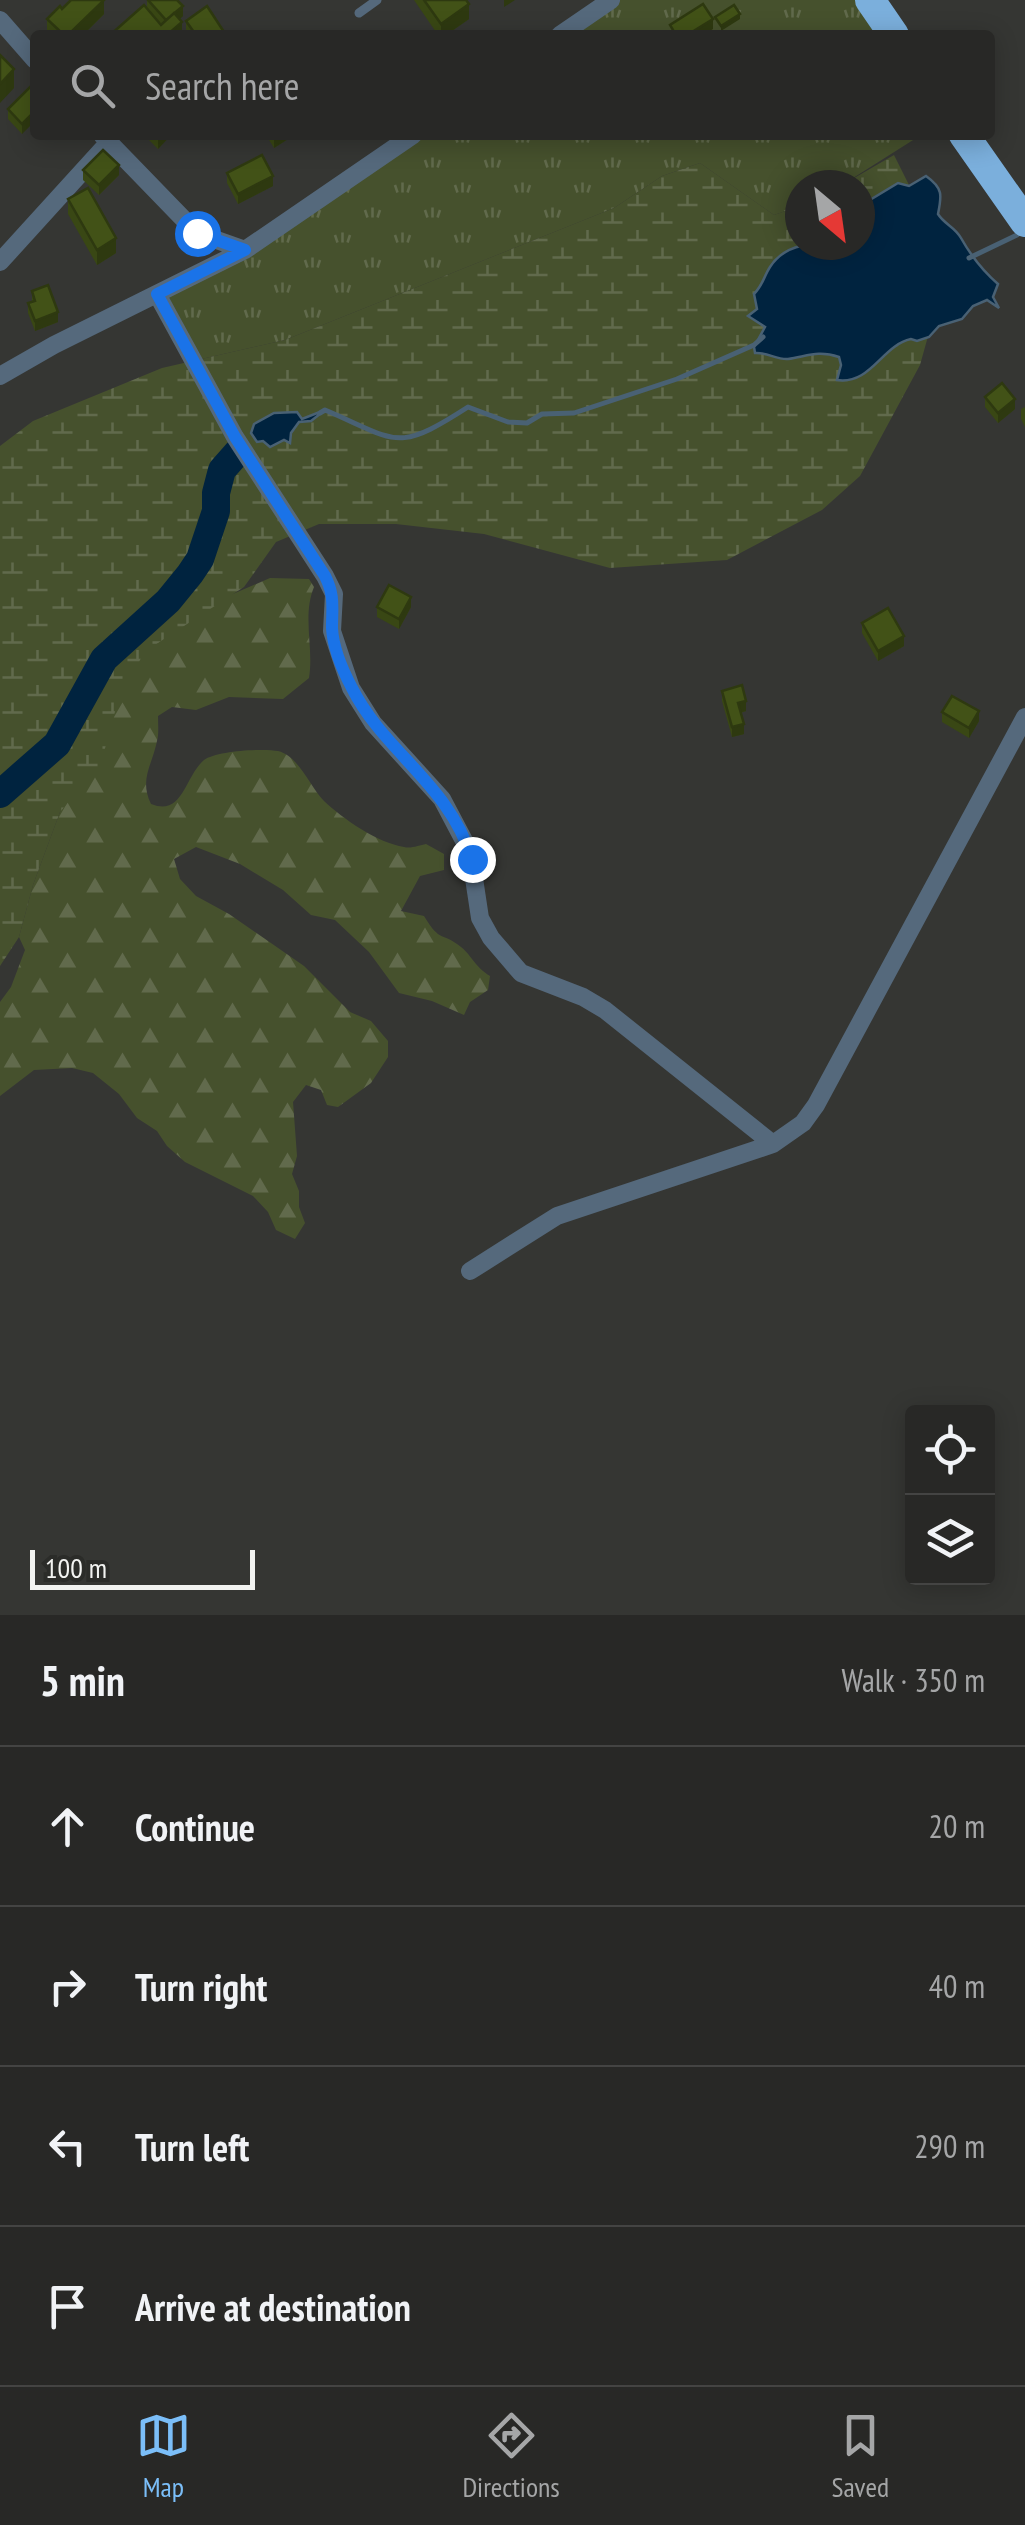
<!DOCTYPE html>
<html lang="en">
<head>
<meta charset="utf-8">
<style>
	body { margin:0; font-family:"PT Sans Narrow",sans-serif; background:#343432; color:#f1f3f6 }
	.controls { position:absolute; right:30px; bottom:30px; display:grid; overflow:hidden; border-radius:10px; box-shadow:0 5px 25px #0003 }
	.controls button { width:90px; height:90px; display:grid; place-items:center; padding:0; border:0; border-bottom:2px solid #444443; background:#282826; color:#f1f3f6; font:50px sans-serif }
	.compass { position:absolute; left:785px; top:170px; width:90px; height:90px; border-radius:50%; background:#282826; box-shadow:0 5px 25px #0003; rotate:151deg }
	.scale { position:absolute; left:30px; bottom:25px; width:225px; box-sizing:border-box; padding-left:10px; border:5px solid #f2f3f1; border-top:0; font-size:28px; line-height:35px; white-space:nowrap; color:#f2f3f1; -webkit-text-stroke:8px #2b2c29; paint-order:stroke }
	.stop { position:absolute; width:30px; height:30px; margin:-22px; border:8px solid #1a73e8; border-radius:50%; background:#fff }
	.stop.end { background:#1a73e8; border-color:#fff; box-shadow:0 2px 10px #0008 }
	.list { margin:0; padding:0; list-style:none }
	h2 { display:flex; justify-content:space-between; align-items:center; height:130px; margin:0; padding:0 40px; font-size:42px }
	h2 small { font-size:32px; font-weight:400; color:#a5a6a7 }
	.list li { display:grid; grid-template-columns:65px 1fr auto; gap:30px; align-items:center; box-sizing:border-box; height:160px; padding:0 40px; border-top:2px solid #444443 }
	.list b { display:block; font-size:38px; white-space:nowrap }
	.list em { font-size:32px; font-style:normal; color:#a5a6a7 }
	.icon { flex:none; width:55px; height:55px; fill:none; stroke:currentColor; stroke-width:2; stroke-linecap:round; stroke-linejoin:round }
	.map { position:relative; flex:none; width:1025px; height:1615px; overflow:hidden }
	.search { position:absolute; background:#282826; box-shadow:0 5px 25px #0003; left:30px; right:30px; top:30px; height:110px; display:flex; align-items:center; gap:25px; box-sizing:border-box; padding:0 35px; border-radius:10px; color:#a5a6a7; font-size:38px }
	.sheet { height:770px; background:#282826 }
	nav { display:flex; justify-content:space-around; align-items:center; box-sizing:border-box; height:140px; border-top:2px solid #444443; background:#282826; font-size:28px; color:#a5a6a7 }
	nav a { display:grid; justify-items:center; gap:5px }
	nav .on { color:#7bbef8 }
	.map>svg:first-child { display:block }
	.grass { fill:url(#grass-tufts) }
	.forest { fill:url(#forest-firs) }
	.wetland { fill:url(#wetland-marsh) }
	.water { fill:#00233f; stroke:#496174; stroke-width:2.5 }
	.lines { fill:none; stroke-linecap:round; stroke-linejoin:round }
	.stream { stroke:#496174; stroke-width:5 }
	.river { stroke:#00233f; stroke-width:28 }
	.lane { stroke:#55697c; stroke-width:9 }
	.street { stroke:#55697c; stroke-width:18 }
	.highway { stroke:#7bafdc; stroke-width:30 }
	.wall { fill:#394714 }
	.shaded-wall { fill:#2e3910 }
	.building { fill:#425217; stroke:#2e3910; stroke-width:2.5 }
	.route { stroke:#1a73e8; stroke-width:12 }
</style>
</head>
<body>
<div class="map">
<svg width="1025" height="1615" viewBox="0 0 1025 1615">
	<defs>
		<pattern id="grass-tufts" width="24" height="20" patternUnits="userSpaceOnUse" patternTransform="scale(2.5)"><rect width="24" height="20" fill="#46512d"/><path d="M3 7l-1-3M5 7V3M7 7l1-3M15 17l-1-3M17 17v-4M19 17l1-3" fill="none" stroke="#616a4c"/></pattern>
		<pattern id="forest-firs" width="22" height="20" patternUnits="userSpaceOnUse" patternTransform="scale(2.5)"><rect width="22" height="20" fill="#46512d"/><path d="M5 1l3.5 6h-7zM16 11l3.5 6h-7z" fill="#616a4c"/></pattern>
		<pattern id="wetland-marsh" width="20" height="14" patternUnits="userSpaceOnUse" patternTransform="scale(2.5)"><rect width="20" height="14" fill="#46512d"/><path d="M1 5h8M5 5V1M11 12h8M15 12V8" fill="none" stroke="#616a4c"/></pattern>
	</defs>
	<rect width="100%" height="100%" fill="#353633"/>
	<path class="grass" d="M602 0H858L881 35H551Z
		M404 135H921L842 185H800V206L774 215 700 163 662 176 614 208 285 340 197 360 157 289 236 251Z"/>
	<path class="forest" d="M270 578 309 579 314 587C302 616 314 648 309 678L283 699 229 697 196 710 172 707 158 716C158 724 159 734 157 741 152 766 139 779 151 804 183 817 185 776 204 760 216 751 263 748 278 751 299 756 310 787 324 801 343 819 378 843 404 847 411 849 420 845 426 844L444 854V870L420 876 401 911 424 916C441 944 441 931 461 947 473 957 474 966 490 976L488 990 470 1002 464 1015 432 1001 399 993 369 952 335 920 311 915 283 890 240 864 196 847 174 859 180 879 196 896 229 914 304 966 350 1012 371 1021 388 1041V1057L371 1083 338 1107 327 1105 321 1090 306 1085 293 1102 297 1156 292 1174 299 1191V1207L305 1223 295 1239 276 1230 268 1212 253 1196 185 1162 167 1146 157 1131 137 1118 119 1094 93 1073 72 1068 34 1070 0 1096V1002L11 987 25 950 19 937 33 885 60 812 127 662 198 609Z"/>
	<path class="wetland" d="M894 155 922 211 937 304 920 365 860 476 822 510 727 560 610 568 484 534 396 524H319L276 542 244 587 144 652 116 708 101 763 60 812 33 885 19 937 0 966V446L33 421 162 368 285 340 614 208 662 176 700 163 774 215 800 206V245H860V185H842Z"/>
	<path class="water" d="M926 176C943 188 942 195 938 214 944 224 955 227 961 238 970 254 983 271 998 284L993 297 999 308 987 300 973 306 962 319 939 326 929 337 917 341 911 339C882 345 871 385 837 380L841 365 839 357C818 350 808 356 788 359 777 360 767 352 755 353L754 347 765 327 748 316 757 309 754 294C763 285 764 276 770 267 790 236 828 245 860 245V206L898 183 909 186Z
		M325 410 311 421 299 422 291 433 290 443 284 440 270 447 263 441 257 442 251 433 254 424 274 413 297 412 302 419Z"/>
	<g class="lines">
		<path class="stream" d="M969 258 1017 235
			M320 413 325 410C398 441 395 454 468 407L508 422 527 423 542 414 574 413 677 379 754 345 763 337"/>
		<path class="river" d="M0 794 57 744 104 659 168 601 190 574 200 559 216 511V493L222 470 237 453"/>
		<path class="lane" d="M359 13 377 0"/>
		<path class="street" d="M0 20 35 60
			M560 35 611 0
			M102 135 197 233 245 250
			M0 262 109 142
			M157 294 235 437 325 576 334 594 332 631 351 688 373 723 442 799 470 852 480 918 491 938 521 973 583 997 605 1010 773 1144
			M0 376 54 345 245 250 413 135
			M470 1271 557 1216 773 1144 803 1123 816 1105 1025 717"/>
		<path class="highway" d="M870 0 894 35
			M964 135 1025 222"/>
	</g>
	<path class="wall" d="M147 0 183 16 179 19 182 35H110L147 9Z
		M414 0H466L469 19 446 35H438Z
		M62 9 104 14 83 35H49L47 33V19Z
		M186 21 226 35H186Z
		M31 86 22 134 8 119V109Z
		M144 135H171L158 149Z
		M266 135H288V139L274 148Z
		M83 170 119 175 99 195 83 180Z
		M227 173 273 186 238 204 227 183Z
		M68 199 116 253 97 265 68 214Z
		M32 291 58 322 35 331 28 313V303L32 302Z
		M985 397 1015 409 998 423 985 407Z
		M1025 407V427L1021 419V409Z
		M377 607H411L399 629 377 617Z
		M862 623 904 646 878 661 862 633Z
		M722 691 746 711 741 713 744 734 732 737 722 701Z
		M942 712 979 721 969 738 942 722Z"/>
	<path class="shaded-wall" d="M104 0V14L83 35H68Z
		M504 0H515L504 7Z
		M469 4V19L446 35H441V24Z
		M183 6V16L167 31V21Z
		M740 14V19L721 31V26Z
		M713 19V29L703 35H687Z
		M182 22V35H167Z
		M14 69V88L0 103V84Z
		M35 111V121L22 134V124Z
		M158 135H171L158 149Z
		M279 135H288V139L274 148V138Z
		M119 165V175L99 195V185Z
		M273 176V186L238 204V194Z
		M116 238V253L97 265V250Z
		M58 312V322L35 331V321Z
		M1015 399V409L998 423V413Z
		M411 597V607L399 629V619Z
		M904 636V646L878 661V651Z
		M746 701V711L738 713V703Z
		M979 711V721L969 738V728Z
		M744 724V734L732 737V727Z"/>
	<path class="building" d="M71 0H104L68 35H64L47 19 60 6 62 9Z
		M148 0H177L183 6 166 20Z
		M424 0H466L469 4 441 24Z
		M703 4 713 19 687 35H676L670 25Z
		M144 5 161 25 174 13 182 22 167 35H110Z
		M734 5 740 14 721 26 715 17Z
		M207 6 226 35H196L186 21Z
		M0 55 14 69 0 84Z
		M31 86 35 91V111L22 124 8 109Z
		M103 150 119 165 99 185 83 170Z
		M262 155 273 176 238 194 227 173Z
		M88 188 116 238 97 250 68 199Z
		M48 285 58 312 35 321 28 303 35 301 32 291Z
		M1002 383 1015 399 998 413 985 397Z
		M389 585 411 597 399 619 377 607Z
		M888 608 904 636 878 651 862 623Z
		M742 685 746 701 738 703 744 724 732 727 722 691Z
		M952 696 979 711 969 728 942 712Z"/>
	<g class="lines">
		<path class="route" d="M197 233 245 250 157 294 235 437 325 576C335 596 332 607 332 628 333 647 343 671 352 688 384 752 449 784 472 859"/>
	</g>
</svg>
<div class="controls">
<button><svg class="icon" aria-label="locate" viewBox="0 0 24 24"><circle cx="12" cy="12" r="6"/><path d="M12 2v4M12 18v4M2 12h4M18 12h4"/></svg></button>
<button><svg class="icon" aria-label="layers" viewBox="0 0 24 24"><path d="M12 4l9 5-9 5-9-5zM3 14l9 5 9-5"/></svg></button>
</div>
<svg class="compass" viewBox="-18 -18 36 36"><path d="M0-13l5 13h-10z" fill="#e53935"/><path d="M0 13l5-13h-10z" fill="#a5a6a7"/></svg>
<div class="scale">100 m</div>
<div class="stop" style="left:197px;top:233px"></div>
<div class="stop end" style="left:472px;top:859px"></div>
<div class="search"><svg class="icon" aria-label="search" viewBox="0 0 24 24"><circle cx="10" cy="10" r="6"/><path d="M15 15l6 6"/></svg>Search here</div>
</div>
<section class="sheet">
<h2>5 min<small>Walk · 350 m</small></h2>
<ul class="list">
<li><svg class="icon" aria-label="ahead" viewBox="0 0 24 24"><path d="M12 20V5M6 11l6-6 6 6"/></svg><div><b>Continue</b></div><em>20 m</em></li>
<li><svg class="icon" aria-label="right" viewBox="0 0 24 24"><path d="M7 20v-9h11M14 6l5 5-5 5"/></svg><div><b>Turn right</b></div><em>40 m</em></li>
<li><svg class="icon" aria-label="left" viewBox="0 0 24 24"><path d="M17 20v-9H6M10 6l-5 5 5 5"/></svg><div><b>Turn left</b></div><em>290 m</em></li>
<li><svg class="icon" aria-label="arrive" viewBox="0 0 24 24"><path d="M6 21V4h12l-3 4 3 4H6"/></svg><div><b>Arrive at destination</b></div></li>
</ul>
</section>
<nav>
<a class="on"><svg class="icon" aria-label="map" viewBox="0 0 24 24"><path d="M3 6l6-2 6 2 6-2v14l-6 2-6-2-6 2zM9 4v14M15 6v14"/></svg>Map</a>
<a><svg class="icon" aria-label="directions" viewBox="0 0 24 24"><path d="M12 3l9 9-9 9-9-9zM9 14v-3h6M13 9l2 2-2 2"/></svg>Directions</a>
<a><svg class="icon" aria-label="saved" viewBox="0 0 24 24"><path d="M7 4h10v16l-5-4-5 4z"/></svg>Saved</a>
</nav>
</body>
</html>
